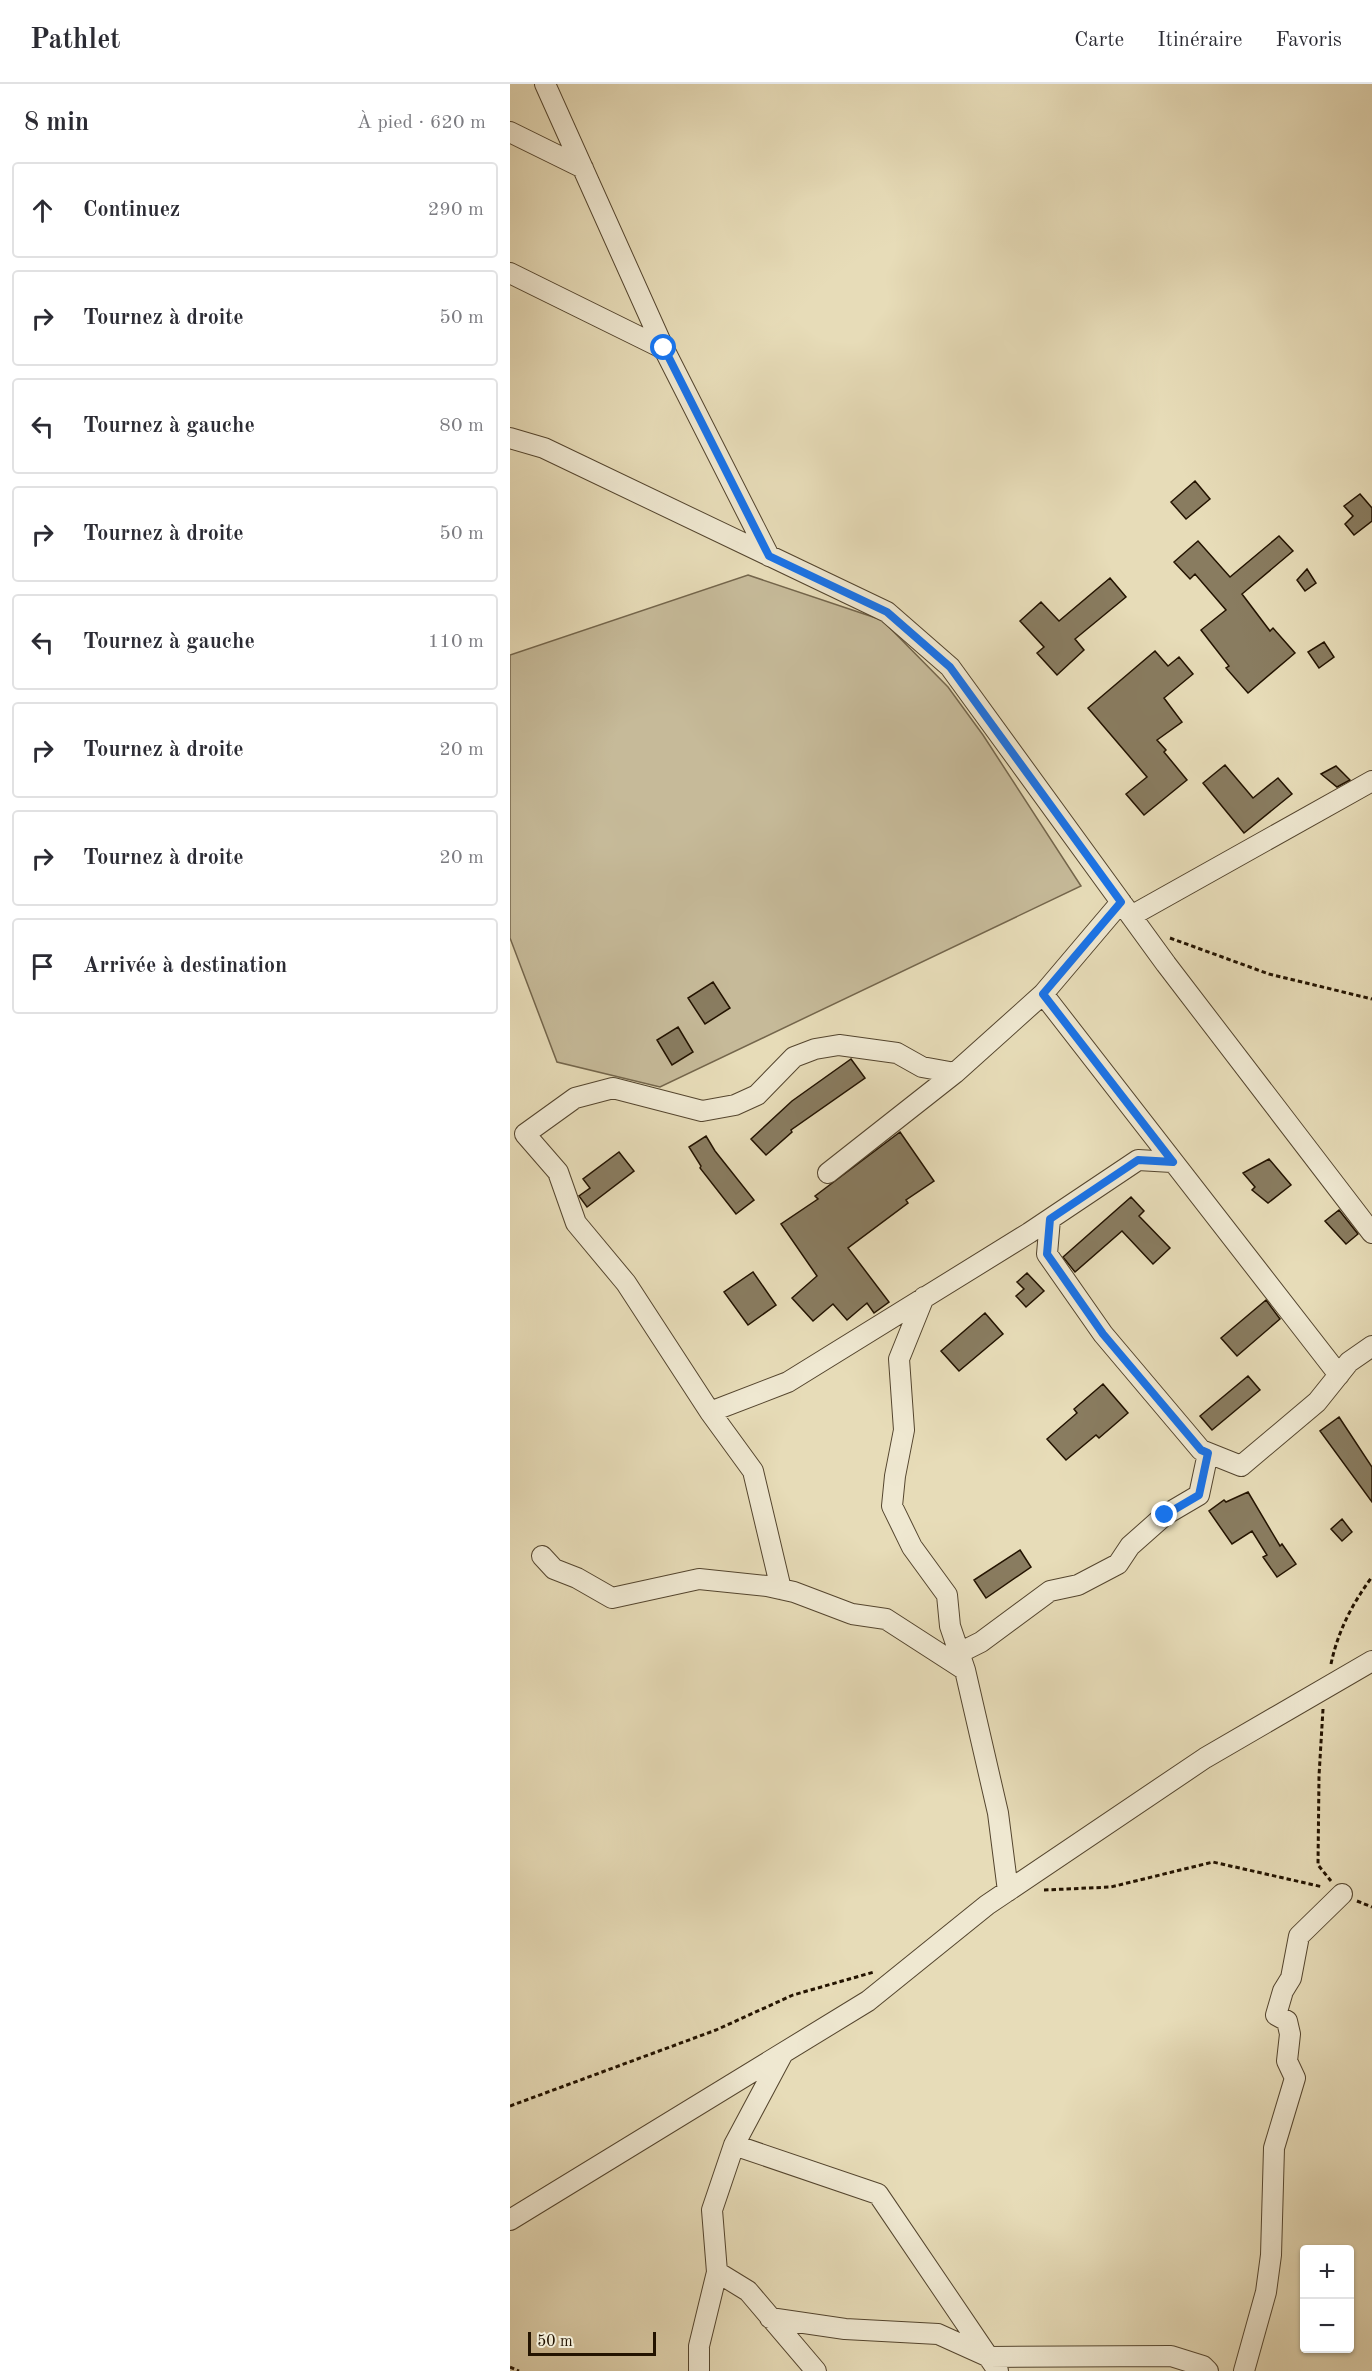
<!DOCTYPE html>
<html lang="fr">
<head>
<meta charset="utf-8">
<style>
	body { margin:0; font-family:"Old Standard TT",serif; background:#f7f7f7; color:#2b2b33 }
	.controls { position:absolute; right:18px; bottom:18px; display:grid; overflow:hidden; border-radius:6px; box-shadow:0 2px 4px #0004 }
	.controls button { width:54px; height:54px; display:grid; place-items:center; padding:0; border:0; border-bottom:2px solid #e1e1e2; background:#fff; color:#2b2b33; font:30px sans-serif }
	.scale { position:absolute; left:18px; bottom:15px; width:128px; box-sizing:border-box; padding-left:6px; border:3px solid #231300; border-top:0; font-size:16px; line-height:21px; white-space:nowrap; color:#231300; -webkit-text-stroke:4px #efe8d1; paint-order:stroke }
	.stop { position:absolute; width:18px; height:18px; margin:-14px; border:4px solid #1a73e8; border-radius:50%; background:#fff }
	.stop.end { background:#1a73e8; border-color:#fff; box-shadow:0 2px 6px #0008 }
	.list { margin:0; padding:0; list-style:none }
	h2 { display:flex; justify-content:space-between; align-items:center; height:78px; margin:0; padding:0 24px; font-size:26px }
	h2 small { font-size:20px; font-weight:400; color:#7c7c81 }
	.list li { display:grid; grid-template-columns:39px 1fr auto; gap:18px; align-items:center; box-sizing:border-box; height:96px; margin:0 12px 12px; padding:0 12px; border:2px solid #e1e1e2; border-radius:6px }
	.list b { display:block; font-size:22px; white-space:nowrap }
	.list em { font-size:20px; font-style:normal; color:#7c7c81 }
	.icon { flex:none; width:33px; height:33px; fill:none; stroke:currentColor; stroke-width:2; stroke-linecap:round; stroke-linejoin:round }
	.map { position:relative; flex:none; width:862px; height:2287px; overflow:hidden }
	header { display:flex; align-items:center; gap:36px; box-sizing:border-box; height:84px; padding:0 30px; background:#fff; border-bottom:2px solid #e1e1e2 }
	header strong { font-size:28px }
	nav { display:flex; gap:33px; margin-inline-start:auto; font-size:21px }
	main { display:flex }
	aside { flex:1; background:#fff }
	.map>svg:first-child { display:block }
	.green { fill:#c6ba99; stroke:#74664c; stroke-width:1.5 }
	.building { fill:#897c60; stroke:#231300; stroke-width:1.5 }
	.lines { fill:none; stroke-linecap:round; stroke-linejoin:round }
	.minor-casing { stroke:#54452e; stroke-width:22 }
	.path { stroke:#231300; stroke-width:3; stroke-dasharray:4.5 3; stroke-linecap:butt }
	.minor { stroke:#efe8d1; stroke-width:20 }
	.route { stroke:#1a73e8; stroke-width:8 }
</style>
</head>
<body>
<header>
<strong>Pathlet</strong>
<nav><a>Carte</a><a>Itinéraire</a><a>Favoris</a></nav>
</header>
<main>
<aside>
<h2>8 min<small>À pied · 620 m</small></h2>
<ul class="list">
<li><svg class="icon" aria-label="ahead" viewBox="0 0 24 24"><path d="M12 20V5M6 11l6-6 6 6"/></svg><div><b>Continuez</b></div><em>290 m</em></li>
<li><svg class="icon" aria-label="right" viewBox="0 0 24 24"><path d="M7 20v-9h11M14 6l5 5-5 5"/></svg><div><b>Tournez à droite</b></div><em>50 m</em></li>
<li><svg class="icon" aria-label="left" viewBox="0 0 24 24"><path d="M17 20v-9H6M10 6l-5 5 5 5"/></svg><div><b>Tournez à gauche</b></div><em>80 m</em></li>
<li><svg class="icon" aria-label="right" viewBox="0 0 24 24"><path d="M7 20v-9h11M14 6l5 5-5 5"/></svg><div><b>Tournez à droite</b></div><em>50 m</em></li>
<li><svg class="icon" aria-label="left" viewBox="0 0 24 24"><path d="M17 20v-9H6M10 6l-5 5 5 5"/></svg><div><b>Tournez à gauche</b></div><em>110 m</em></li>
<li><svg class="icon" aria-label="right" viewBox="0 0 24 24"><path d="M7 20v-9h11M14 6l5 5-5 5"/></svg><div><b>Tournez à droite</b></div><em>20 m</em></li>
<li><svg class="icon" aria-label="right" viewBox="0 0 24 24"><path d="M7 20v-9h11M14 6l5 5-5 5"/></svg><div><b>Tournez à droite</b></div><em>20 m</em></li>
<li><svg class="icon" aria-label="arrive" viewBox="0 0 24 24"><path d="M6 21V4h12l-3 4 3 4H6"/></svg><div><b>Arrivée à destination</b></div></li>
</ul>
</aside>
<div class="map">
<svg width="862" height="2287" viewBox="0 0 862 2287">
	<rect width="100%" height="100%" fill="#e7dcb8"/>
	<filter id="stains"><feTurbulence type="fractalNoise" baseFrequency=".00333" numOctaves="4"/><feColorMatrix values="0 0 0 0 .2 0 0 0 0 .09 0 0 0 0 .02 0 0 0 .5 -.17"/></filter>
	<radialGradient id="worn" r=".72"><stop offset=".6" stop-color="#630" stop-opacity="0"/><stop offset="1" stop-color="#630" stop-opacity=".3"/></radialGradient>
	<path class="green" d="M238 491 372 536 438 603 473 651 571 802 150 1003 47 978 0 854V571Z"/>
	<path class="building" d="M685 397 700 415 676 435 661 418Z
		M850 410 862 424V437L844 451 835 440 843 432 834 422Z
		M769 452 783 467 732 510 760 547 763 544 785 569 738 609 716 584 719 582 691 546 716 526 685 490 680 495 664 478 688 457 720 493Z
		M797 485 806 499 795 507 787 496Z
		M600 494 616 513 565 555 574 566 547 591 527 569 534 563 510 537 531 518 549 537Z
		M814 558 824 573 809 584 798 568Z
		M645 567 658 582 669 573 683 590 654 614 672 638 647 656 656 666 654 668 677 696 634 731 616 710 637 693 578 624Z
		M715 681 743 714 768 694 782 710 734 749 693 699Z
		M826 682 840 696 827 703 811 690Z
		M203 898 220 924 195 940 178 914Z
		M168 943 183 968 162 981 147 956Z
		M341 975 355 994 281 1046 282 1048 256 1071 241 1055 282 1017Z
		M390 1048 424 1097 396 1116 398 1119 338 1164 379 1218 364 1229 357 1219 337 1236 323 1220 303 1237 282 1214 307 1192 271 1140 308 1115 305 1112Z
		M196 1052 205 1067 244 1116 226 1130 190 1084 191 1082 179 1063Z
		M109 1068 124 1087 77 1123 69 1112 80 1104 73 1095Z
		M759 1075 781 1101 758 1119 742 1106 745 1103 733 1089Z
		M621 1113 634 1127 629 1132 660 1164 643 1180 612 1147 565 1188 553 1173Z
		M829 1126 848 1150 836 1160 815 1137Z
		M243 1188 266 1221 238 1241 214 1208Z
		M517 1189 534 1207 516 1223 506 1212 514 1205 507 1198Z
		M756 1216 770 1235 727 1272 711 1254Z
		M475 1229 493 1250 449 1287 431 1267Z
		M738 1292 750 1306 702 1346 690 1332Z
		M593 1300 618 1329 589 1354 586 1351 556 1376 537 1355 567 1329 564 1325Z
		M829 1333 862 1383V1418L810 1347Z
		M738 1408 770 1462 772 1460 786 1480 767 1493 753 1473 757 1471 742 1447 722 1460 699 1427 714 1416 716 1418Z
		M832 1435 842 1448 832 1457 821 1445Z
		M510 1466 521 1483 476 1514 464 1496Z"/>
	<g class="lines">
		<g class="minor-casing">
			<path id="minor" d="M35 0 154 265 259 472
				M0 48 73 84
				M0 189 154 265
				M0 354 34 364 377 528 440 583 656 880 862 1149
				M621 832 862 697
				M533 910 829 1291
				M318 1089 445 989 533 910 611 818
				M540 1135 537 1170 593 1250 691 1366 731 1382 807 1318 839 1278 862 1262
				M414 1213 389 1275 394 1346 385 1392 382 1422 402 1463 437 1511 440 1542 455 1586 488 1729 498 1807
				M200 1328 278 1298 519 1149 628 1076 662 1078
				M32 1472 44 1485 67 1494 102 1514 189 1495 257 1502 284 1508 342 1530 376 1535 455 1586
				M271 1505 243 1387 200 1328 116 1199 66 1139 48 1088 15 1050 65 1014 103 1004 192 1027 225 1021 247 1011 284 973 305 965 329 961 387 969 412 983 445 989
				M449 1569 471 1558 540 1507 568 1501 608 1480 620 1462 655 1431 689 1411 698 1369
				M224 2061 368 2110 488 2287
				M0 2136 358 1917 477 1821 695 1674 862 1577
				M207 2188 238 2207 306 2287
				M260 2234 335 2245 428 2250 479 2273 661 2272 693 2282 698 2287
				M189 2287V2262L207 2188 202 2126 224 2061 272 1971
				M734 2287 756 2208 761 2171 764 2064 785 1994 777 1977 780 1950 777 1937 766 1931 773 1907 781 1894 789 1852 832 1810"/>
		</g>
		<path class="path" d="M660 854 759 890 862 915
			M821 1580C828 1547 842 1520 862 1493
			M813 1625 809 1692 808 1781 821 1797
			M534 1806 601 1803 703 1778 813 1803
			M847 1817 862 1823
			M0 2022 206 1946 283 1911 364 1888
			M0 2283 9 2287"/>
		<use href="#minor" class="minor"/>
	</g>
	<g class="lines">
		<path class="route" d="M154 264 259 472 377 528 440 583 611 818 533 910 663 1078 628 1076 540 1135 537 1170 593 1250 691 1366 698 1369 689 1411 655 1431"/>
	</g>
	<rect width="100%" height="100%" filter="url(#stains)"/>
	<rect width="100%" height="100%" fill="url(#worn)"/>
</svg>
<div class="controls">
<button>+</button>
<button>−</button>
</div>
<div class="scale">50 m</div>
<div class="stop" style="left:154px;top:264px"></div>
<div class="stop end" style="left:655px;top:1431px"></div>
</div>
</main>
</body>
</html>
